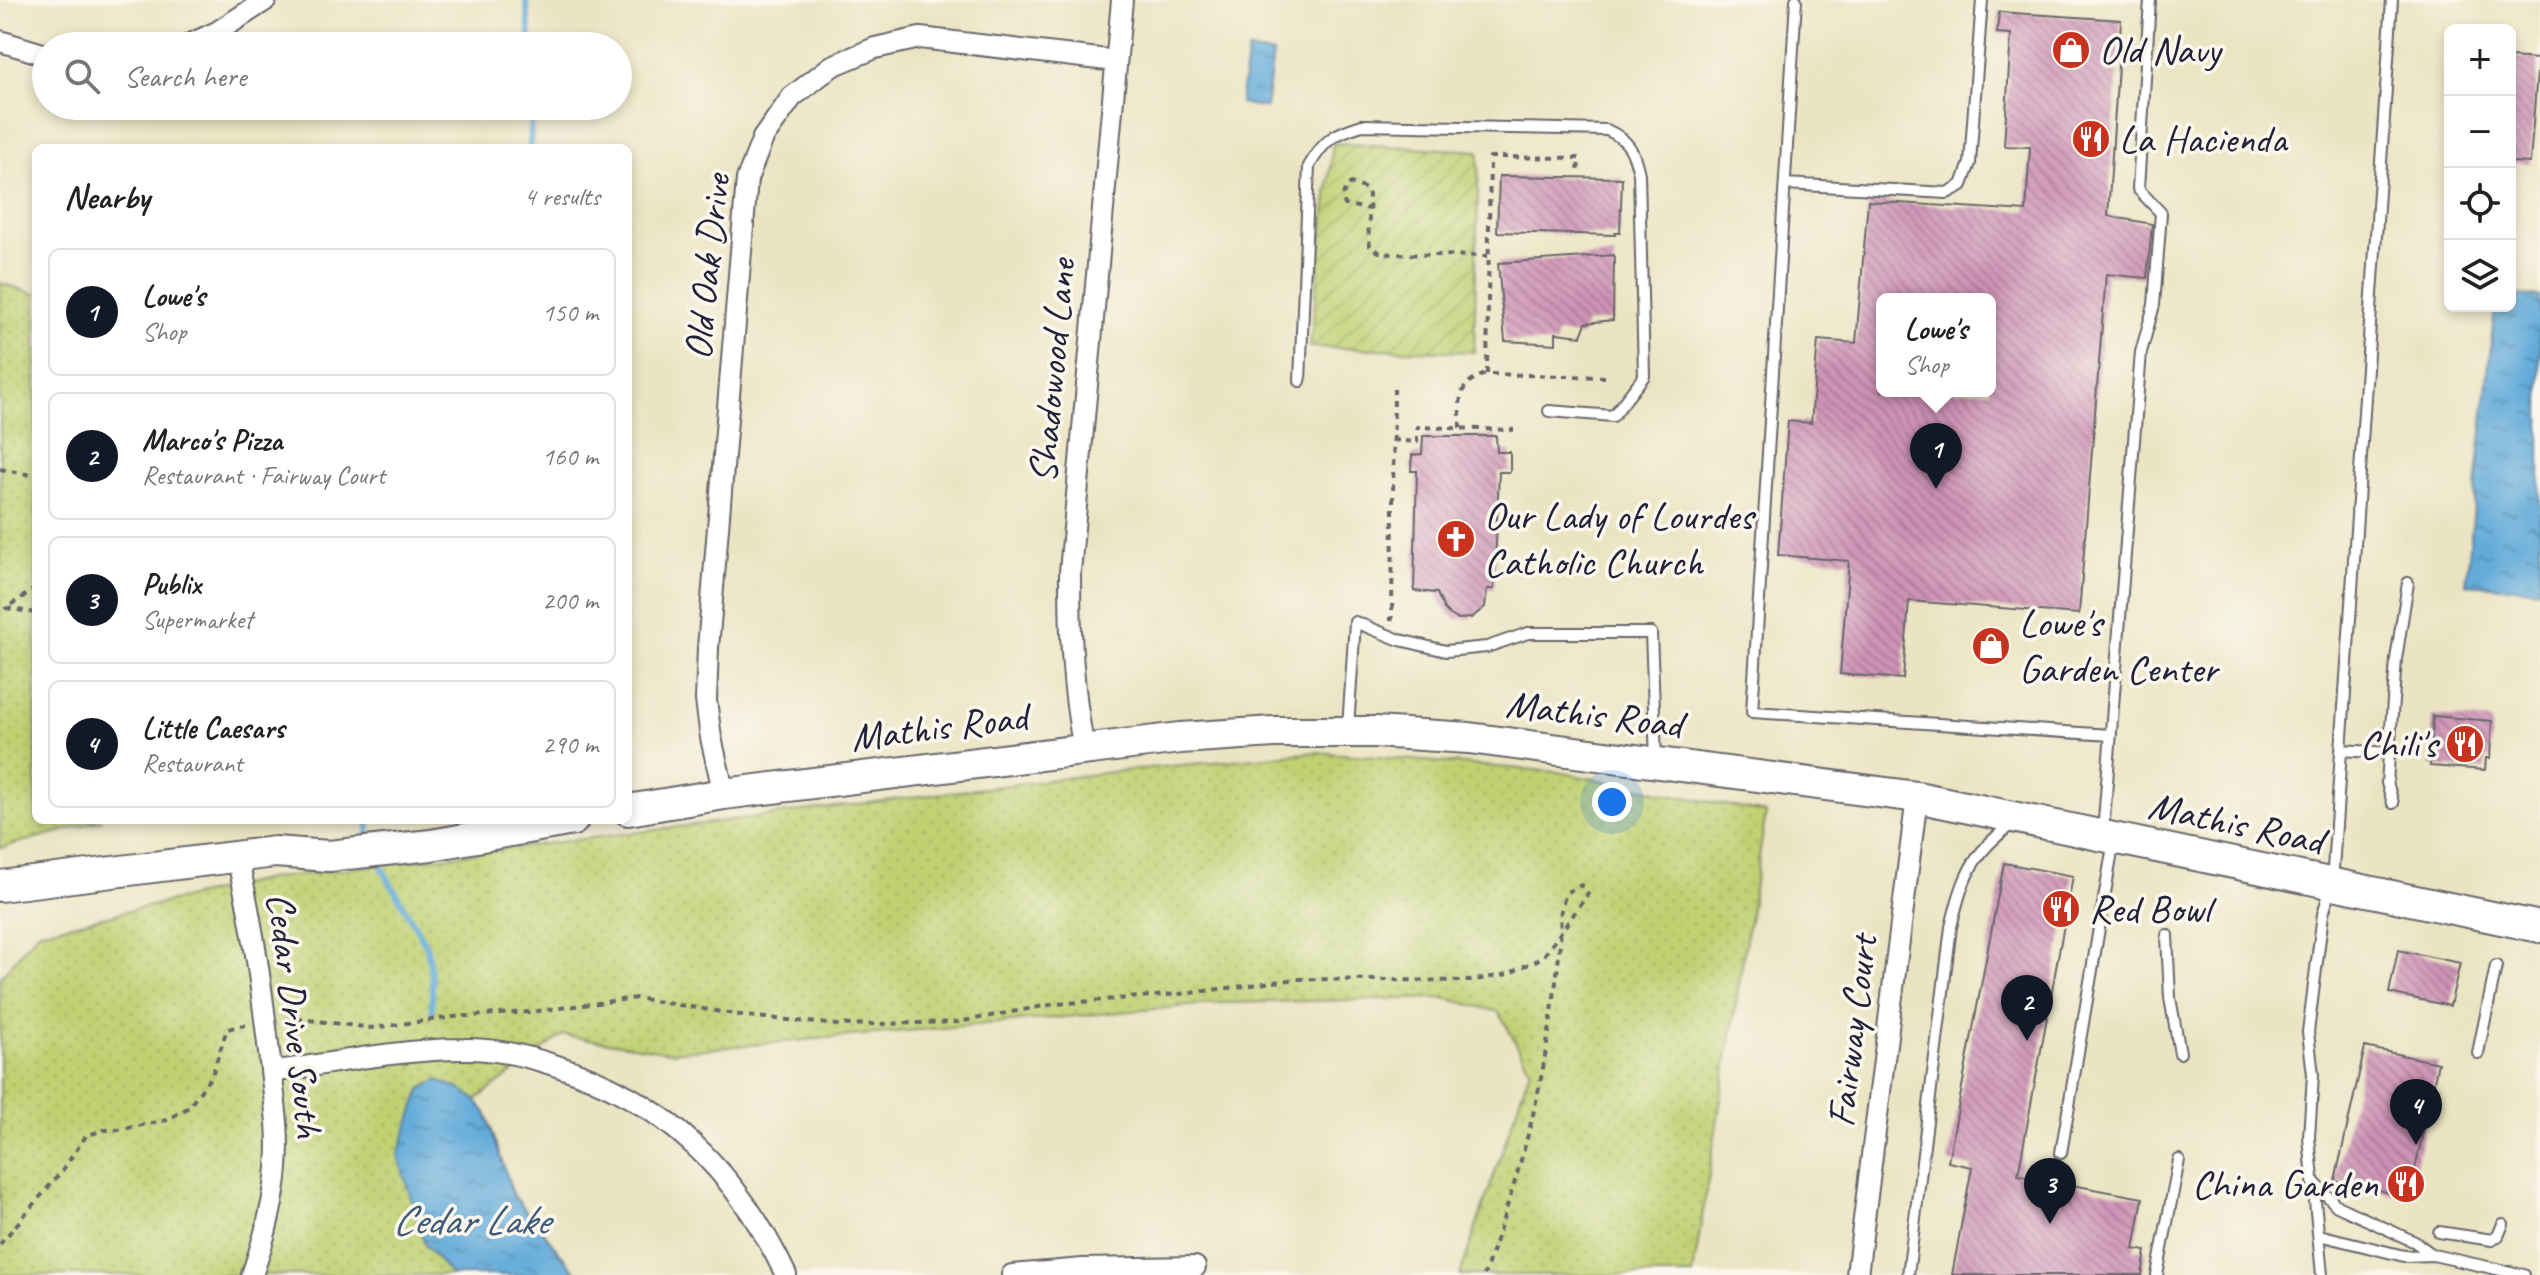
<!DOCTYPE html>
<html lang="en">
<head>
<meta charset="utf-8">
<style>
	body { margin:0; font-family:Caveat,sans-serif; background:#f6f6f6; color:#222 }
	.controls { position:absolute; right:24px; top:24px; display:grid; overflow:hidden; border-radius:12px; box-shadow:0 4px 12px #0003 }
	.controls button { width:72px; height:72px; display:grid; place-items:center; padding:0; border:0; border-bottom:2px solid #e0e0e0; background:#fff; color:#222; font:40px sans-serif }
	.you { position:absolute; left:1612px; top:802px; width:28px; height:28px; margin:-20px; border:6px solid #fff; border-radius:50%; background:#1a73e8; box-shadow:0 0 0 12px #1a73e833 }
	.badge { display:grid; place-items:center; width:52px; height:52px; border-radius:50%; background:#111827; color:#fff; font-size:26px; font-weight:700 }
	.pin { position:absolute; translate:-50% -66px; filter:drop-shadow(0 2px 4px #0008) }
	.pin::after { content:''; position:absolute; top:42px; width:28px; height:24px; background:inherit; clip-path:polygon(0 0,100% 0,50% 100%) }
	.popup { position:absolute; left:1876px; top:293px; width:120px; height:104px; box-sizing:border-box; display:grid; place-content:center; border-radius:12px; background:#fff; filter:drop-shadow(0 2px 6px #0005); font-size:26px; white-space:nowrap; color:#767676 }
	.popup b { font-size:30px; color:#222 }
	.popup::after { content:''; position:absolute; left:50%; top:100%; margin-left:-16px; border:16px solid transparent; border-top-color:#fff }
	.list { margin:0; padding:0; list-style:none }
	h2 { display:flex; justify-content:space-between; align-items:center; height:104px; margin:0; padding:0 32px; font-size:34px }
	h2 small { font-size:26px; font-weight:400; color:#767676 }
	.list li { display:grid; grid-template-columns:52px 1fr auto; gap:24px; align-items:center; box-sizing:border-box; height:128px; margin:0 16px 16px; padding:0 16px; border:2px solid #e0e0e0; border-radius:12px }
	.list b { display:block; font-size:30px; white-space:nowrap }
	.list p { margin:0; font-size:26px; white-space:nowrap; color:#767676 }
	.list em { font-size:26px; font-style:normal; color:#767676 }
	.icon { flex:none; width:44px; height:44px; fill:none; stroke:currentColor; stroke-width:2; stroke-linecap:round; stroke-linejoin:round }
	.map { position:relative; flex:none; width:2540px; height:1275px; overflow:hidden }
	.search { position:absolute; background:#fff; box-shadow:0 4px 12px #0003; left:32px; top:32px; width:600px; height:88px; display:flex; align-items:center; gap:20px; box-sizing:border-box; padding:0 28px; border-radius:44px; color:#767676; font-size:30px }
	.panel { position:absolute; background:#fff; box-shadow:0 4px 12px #0003; left:32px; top:144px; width:600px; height:680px; border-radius:12px }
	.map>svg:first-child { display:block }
	.grass { fill:url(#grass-dots); stroke:#717a57; stroke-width:2 }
	.garden { fill:url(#garden-furrows); stroke:#717a57; stroke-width:2 }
	.water { fill:url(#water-ripples); stroke:#42678a; stroke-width:2 }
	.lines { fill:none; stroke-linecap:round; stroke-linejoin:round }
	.stream { stroke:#63acda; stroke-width:6 }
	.building { fill:url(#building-back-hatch); fill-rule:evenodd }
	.lane-casing { stroke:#68666b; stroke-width:14 }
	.street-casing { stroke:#68666b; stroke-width:24 }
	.secondary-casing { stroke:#68666b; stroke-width:34 }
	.path { stroke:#68666b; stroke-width:4; stroke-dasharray:6 6; stroke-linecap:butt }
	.lane { stroke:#fff; stroke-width:10 }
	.street { stroke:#fff; stroke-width:20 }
	.secondary { stroke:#fff; stroke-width:30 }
	.labels { text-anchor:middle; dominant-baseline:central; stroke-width:7; stroke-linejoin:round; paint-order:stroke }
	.poi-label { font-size:40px; fill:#22223b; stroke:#fbf7ec; text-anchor:start }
	.street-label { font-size:40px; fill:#22223b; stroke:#fbf7ec }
	.water-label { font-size:42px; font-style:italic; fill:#3c597b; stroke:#fbf7ec }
</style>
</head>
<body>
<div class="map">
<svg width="2540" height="1275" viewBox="0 0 2540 1275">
	<defs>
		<pattern id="grass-dots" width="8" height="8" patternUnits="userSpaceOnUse" patternTransform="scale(2)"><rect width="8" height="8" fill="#c0d173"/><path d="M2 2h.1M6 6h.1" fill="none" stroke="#a5b364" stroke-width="1.8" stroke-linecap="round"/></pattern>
		<pattern id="garden-furrows" width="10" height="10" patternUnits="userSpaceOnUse" patternTransform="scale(2)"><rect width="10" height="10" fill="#c0d173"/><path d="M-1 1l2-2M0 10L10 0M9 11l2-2" fill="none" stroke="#a5b364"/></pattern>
		<pattern id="water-ripples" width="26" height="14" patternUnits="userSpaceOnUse" patternTransform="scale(2)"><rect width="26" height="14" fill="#63acda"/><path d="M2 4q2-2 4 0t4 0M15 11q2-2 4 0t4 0" fill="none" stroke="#518cb2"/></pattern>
		<pattern id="building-back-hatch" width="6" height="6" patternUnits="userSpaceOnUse" patternTransform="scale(2)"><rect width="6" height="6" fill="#ce93b6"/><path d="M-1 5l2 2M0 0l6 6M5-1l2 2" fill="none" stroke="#a77895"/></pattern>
	</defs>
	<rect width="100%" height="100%" fill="#fbf7ec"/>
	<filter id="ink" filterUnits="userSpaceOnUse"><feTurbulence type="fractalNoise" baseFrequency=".0125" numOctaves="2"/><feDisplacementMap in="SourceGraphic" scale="16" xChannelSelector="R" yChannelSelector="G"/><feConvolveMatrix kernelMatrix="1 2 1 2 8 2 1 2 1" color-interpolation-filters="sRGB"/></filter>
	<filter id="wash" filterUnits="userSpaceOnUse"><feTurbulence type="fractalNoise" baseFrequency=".006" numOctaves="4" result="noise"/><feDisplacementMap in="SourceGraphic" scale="32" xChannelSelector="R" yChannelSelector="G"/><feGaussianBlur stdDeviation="1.8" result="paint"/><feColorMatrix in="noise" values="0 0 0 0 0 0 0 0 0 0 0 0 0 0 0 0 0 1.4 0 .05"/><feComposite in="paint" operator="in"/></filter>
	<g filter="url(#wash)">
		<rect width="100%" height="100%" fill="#ebe4c3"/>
		<path class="grass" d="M0 283 36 294V820H103L0 848Z
			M1317 752 1558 772 1766 813 1693 1275H1460L1530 1069 1499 1012 1445 998 1223 1003 670 1052 563 1035 476 1100 486 1113 513 1195 578 1275H0V978L38 932 267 879 1119 771Z"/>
		<path class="garden" d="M1333 143 1479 151 1474 352 1310 347Z"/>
		<path class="water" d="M1248 50 1273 54 1266 108 1240 103Z
			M2510 294 2540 297V590L2466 584 2495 306H2510Z
			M438 1080 462 1090 476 1100 486 1113 513 1195 578 1275H451L425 1245 398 1155 421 1089Z"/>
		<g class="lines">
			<path class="stream" d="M526 0 531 46
				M530 148 532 106
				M368 842 369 820
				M382 868 427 947 432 980V1011"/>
		</g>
		<g id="blocks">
			<path class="building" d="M1999 12 2121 20 2108 216 2152 224 2147 278 2106 274 2079 614 1909 601 1903 679 1840 674 1849 561 1778 555 1788 421 1811 423 1818 340 1856 343 1868 201 2026 211 2030 147 2004 146 2011 34 1997 33ZM1882 299H1990V391H1882Z
				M2510 57 2538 59 2530 163 2510 162Z
				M1499 176 1622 178 1620 232H1615V235L1497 232Z
				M1614 255 1613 320 1586 323 1581 336 1556 333V344L1505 341 1498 263Z
				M1423 436H1496L1497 452H1510V472H1499L1494 589H1487L1485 607 1471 618 1457 619 1449 614 1444 609 1437 593 1414 591 1417 471H1411L1412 455 1422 454Z
				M2433 716 2492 721 2490 758H2486L2485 770 2430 766Z
				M2004 863 2073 876 2018 1175 2143 1198 2134 1249 2146 1251 2142 1275H1952L1972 1167 1948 1162Z
				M2398 950 2460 963 2450 1006 2389 993Z
				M2365 1047 2438 1063 2409 1197 2335 1181Z"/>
		</g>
	</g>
	<g filter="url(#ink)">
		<use href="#blocks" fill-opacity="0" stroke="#68666b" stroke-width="2"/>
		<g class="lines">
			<g class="lane-casing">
				<path id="lane" d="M1796 0 1752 712 2111 735
					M1785 184 1947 193 1962 185 1970 163 1982 0
					M1300 381 1309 166C1325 139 1333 134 1362 125L1607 130C1629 140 1634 151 1639 174L1644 376 1613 416 1549 411
					M1348 728 1355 622 1400 640 1446 651 1487 647 1528 633H1651L1656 760
					M2341 750 2390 753
					M2393 803 2387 783 2396 659 2408 583
					M2103 833 2141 352 2154 305 2161 213 2138 189 2150 0
					M2167 935 2170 998 2180 1053
					M2478 1053 2496 966
					M2061 1153 2114 840
					M2314 1182 2337 1206 2415 1242 2433 1255
					M2439 1232 2492 1240 2498 1236 2503 1224
					M2319 1235 2404 1256 2433 1255 2524 1275
					M1908 1275 1951 927C1963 878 1970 855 2012 824
					M2157 1275 2179 1160
					M2322 1275 2309 1137 2313 1075 2308 1032 2323 914 2332 884 2392 0"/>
			</g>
			<g class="street-casing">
				<path id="street" d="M0 41 46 55
					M186 46 217 32 266 0
					M1084 749C1072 688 1070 633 1070 572L1122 0
					M724 794 711 738 706 700 708 648 747 179 763 138 792 97 832 66 875 48 920 38 1116 61
					M237 857C254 927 263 999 271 1070 275 1105 280 1131 277 1168 274 1205 264 1240 252 1275
					M271 1072C335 1063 400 1049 465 1049 495 1048 526 1056 554 1065 665 1099 737 1172 786 1275
					M1012 1275 1083 1269 1195 1267
					M1857 1275 1917 797"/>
			</g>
			<g class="secondary-casing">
				<path id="secondary" d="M628 810 724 794 1180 738 1274 732H1375L1469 738 1917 797 2540 927
					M0 886 275 852 329 856 431 845 573 820"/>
			</g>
			<path class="path" d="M1371 209 1345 205C1341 195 1344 189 1351 183L1368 190C1372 209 1366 227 1370 246L1379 252 1392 254 1488 256
				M1487 374 1490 157 1579 158 1578 174
				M1460 428C1460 402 1456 381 1487 374L1605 377
				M1393 440 1417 442V427L1514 430
				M0 469 36 476
				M36 588 6 608 36 613
				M1389 619H1392L1394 389
				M285 1020 301 1019 372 1028 453 1017 530 1012 636 998 746 1016 839 1025 958 1022 1055 1004 1190 993 1297 979 1470 981 1508 974 1543 957 1588 894 1581 885 1567 892C1557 915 1562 917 1560 940 1558 973 1553 1005 1548 1038 1536 1119 1511 1198 1484 1275
				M0 1244 62 1171 86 1136 103 1130H118L167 1120 189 1107 212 1075 227 1029 249 1024"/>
			<use href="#lane" class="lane"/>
			<use href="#street" class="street"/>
			<use href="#secondary" class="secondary"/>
		</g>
	</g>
	<defs>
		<g id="shop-disc" transform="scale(2)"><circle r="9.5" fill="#c8321e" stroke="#fbf7ec"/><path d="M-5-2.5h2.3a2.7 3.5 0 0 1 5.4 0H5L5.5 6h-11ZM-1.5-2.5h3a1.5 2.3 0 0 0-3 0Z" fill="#fff"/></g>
		<g id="restaurant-disc" transform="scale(2)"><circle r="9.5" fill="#c8321e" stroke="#fbf7ec"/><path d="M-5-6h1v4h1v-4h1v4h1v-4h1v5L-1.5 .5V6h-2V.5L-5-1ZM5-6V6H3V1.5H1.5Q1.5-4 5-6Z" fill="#fff"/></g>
		<g id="church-disc" transform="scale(2)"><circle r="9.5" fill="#c8321e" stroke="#fbf7ec"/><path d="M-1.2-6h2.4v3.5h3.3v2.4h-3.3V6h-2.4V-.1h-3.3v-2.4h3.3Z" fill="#fff"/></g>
	</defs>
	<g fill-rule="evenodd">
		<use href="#shop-disc" x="2071" y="50"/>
		<use href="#restaurant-disc" x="2091" y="139"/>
		<use href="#church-disc" x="1456" y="539"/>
		<use href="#shop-disc" x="1991" y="646"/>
		<use href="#restaurant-disc" x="2465" y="744"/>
		<use href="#restaurant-disc" x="2061" y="909"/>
		<use href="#restaurant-disc" x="2406" y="1184"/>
	</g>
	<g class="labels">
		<g class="poi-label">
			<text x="2099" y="50">Old Navy</text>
			<text x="2119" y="139">La Hacienda</text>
			<text x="1484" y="516">Our Lady of Lourdes<tspan x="1484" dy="46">Catholic Church</tspan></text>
			<text x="2019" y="623">Lowe's<tspan x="2019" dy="46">Garden Center</tspan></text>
			<text x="2437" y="744" text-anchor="end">Chili's</text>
			<text x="2089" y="909">Red Bowl</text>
			<text x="2378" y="1184" text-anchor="end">China Garden</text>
		</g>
		<g class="street-label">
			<text transform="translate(707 267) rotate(-84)">Old Oak Drive</text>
			<text transform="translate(1052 371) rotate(-85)">Shadowood Lane</text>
			<text transform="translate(1594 714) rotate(7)">Mathis Road</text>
			<text transform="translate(939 727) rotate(-7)">Mathis Road</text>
			<text transform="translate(2236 823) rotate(12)">Mathis Road</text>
			<text transform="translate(295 1015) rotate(83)">Cedar Drive South</text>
			<text transform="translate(1852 1031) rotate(-83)">Fairway Court</text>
		</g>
		<g class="water-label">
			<text x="470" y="1220">Cedar Lake</text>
		</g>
	</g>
</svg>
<div class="controls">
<button>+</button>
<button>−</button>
<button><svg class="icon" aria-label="locate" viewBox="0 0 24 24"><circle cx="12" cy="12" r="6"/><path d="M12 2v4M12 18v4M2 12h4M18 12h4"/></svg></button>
<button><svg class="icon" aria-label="layers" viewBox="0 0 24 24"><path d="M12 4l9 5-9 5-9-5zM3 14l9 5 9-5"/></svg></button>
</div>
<div class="you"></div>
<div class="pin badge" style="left:1936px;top:489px">1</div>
<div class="popup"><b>Lowe's</b>Shop</div>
<div class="pin badge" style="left:2027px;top:1041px">2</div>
<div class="pin badge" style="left:2050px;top:1224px">3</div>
<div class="pin badge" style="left:2416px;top:1145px">4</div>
<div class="search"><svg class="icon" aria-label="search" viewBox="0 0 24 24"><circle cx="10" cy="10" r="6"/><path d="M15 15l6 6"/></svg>Search here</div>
<section class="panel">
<h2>Nearby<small>4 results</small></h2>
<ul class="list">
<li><span class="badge">1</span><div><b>Lowe's</b><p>Shop</p></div><em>150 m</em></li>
<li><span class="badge">2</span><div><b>Marco's Pizza</b><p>Restaurant · Fairway Court</p></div><em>160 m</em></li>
<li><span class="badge">3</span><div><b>Publix</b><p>Supermarket</p></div><em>200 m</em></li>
<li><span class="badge">4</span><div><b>Little Caesars</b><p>Restaurant</p></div><em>290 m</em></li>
</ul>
</section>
</div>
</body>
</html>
